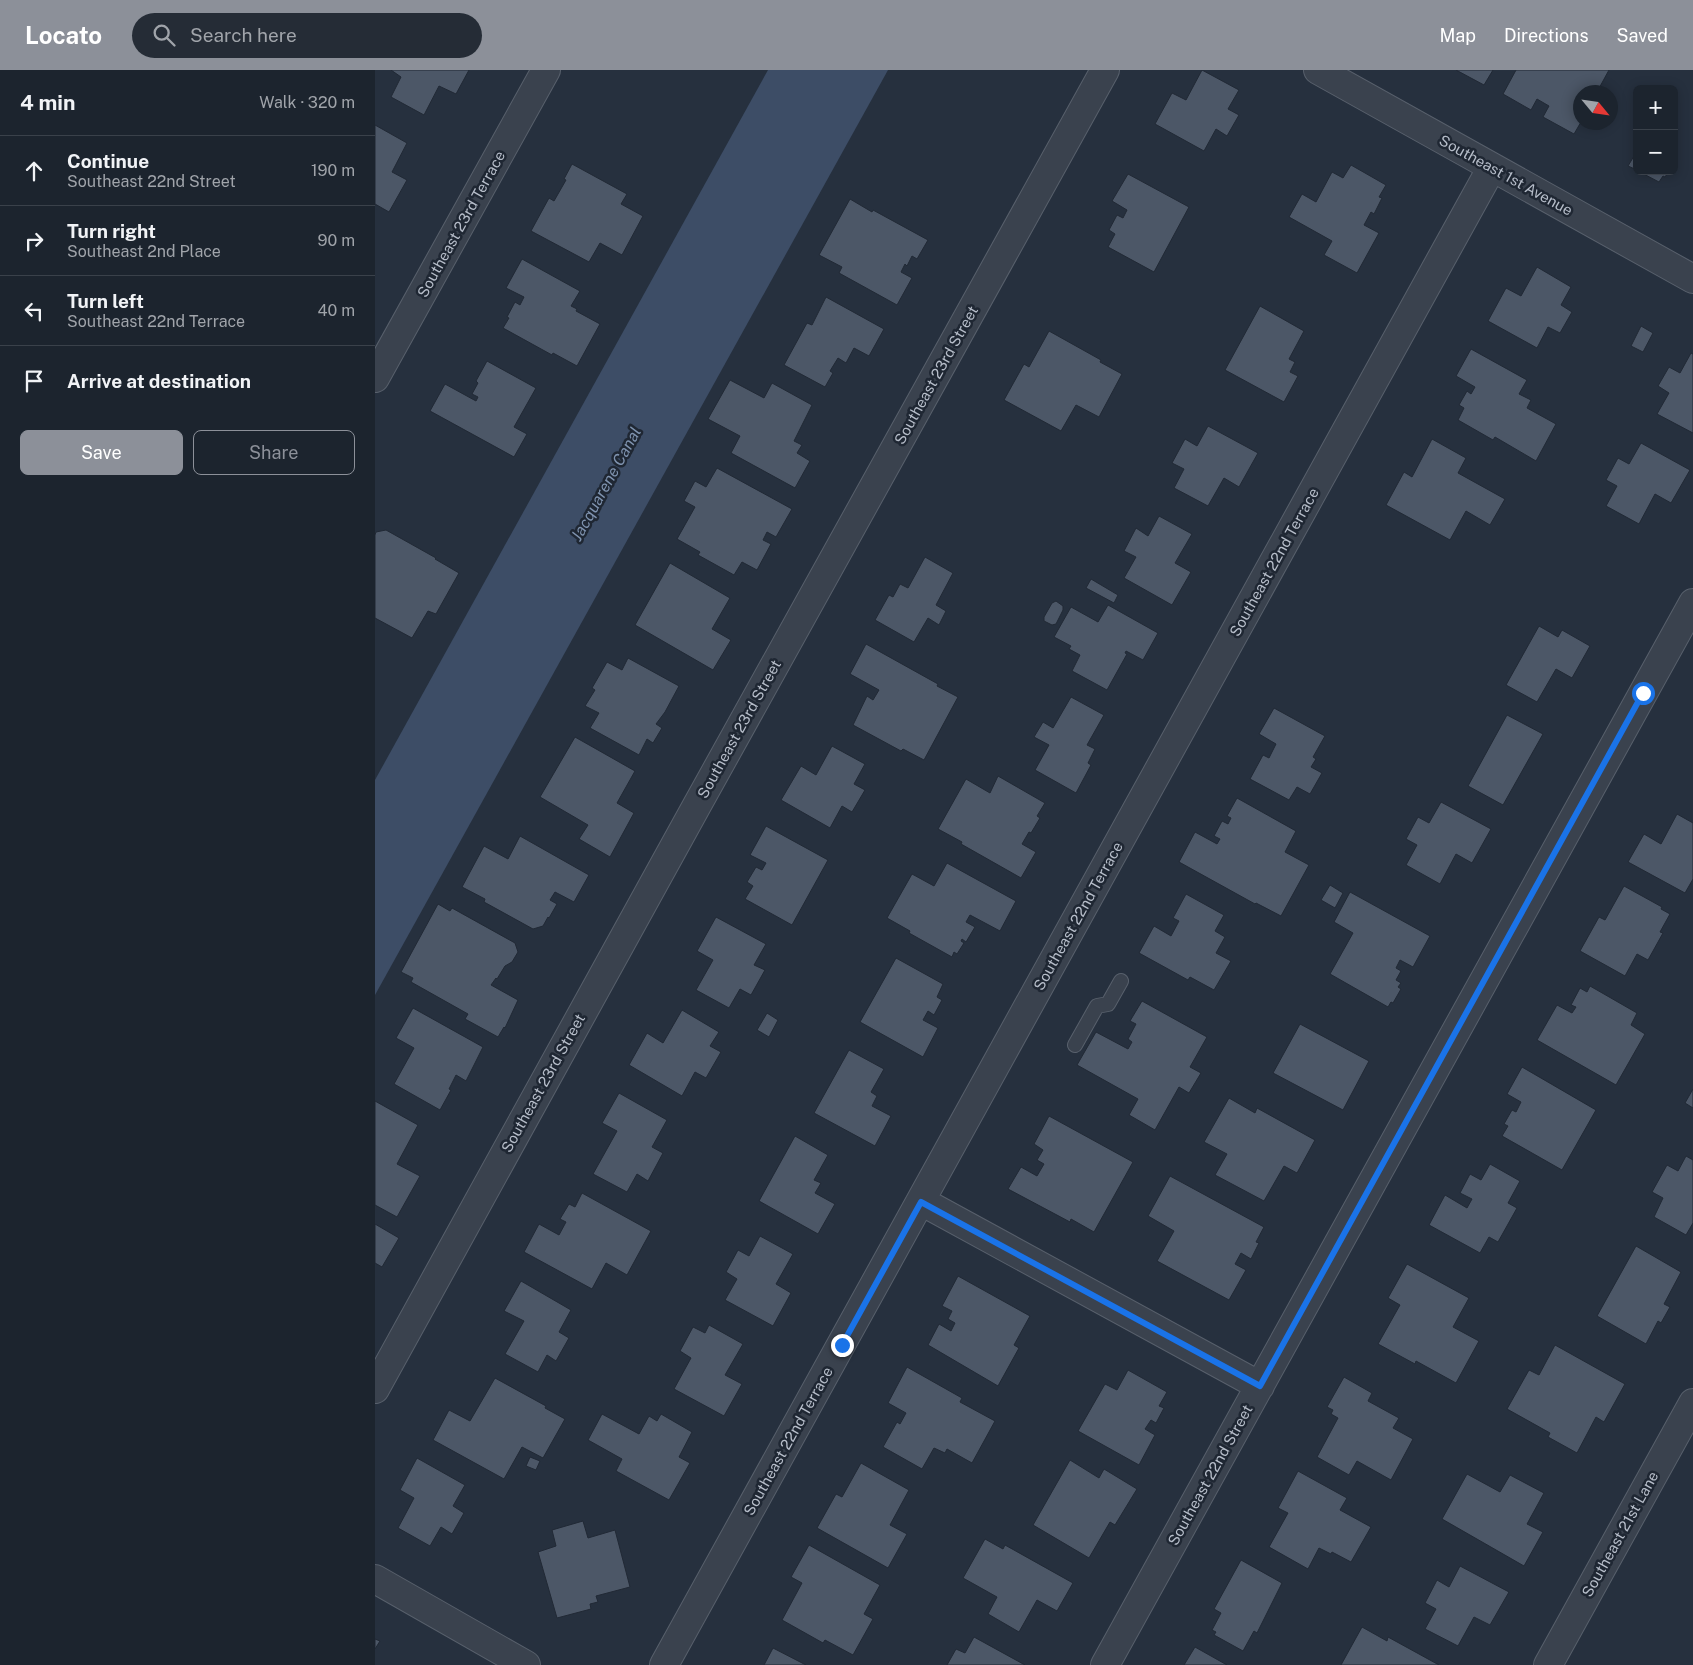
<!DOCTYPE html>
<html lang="en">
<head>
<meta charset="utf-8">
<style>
	body { margin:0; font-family:"Public Sans",sans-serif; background:#252c36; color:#f1f3f6 }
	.controls { position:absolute; right:15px; top:15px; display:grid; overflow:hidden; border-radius:8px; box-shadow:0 2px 12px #0003 }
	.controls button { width:45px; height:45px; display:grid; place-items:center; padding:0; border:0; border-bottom:1px solid #3a414a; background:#1c242e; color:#f1f3f6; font:25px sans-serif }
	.compass { position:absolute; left:1198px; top:15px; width:45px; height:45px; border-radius:50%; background:#1c242e; box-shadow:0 2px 12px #0003; rotate:119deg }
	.stop { position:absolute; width:15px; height:15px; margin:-11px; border:4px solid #1a73e8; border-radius:50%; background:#fff }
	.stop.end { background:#1a73e8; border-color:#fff; box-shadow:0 1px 5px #0008 }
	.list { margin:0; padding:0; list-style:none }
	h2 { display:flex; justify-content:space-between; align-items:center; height:65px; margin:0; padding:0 20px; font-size:21px }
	h2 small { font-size:16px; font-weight:400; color:#a0a4aa }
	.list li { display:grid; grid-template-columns:32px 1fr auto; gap:15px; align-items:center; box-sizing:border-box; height:70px; padding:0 20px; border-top:1px solid #3a414a }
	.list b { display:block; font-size:19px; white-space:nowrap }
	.list p { margin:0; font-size:16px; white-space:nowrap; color:#a0a4aa }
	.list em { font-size:16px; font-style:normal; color:#a0a4aa }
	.actions { display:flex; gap:10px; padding:15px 20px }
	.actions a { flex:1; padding:11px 0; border:1px solid #8c9099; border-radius:8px; text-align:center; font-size:18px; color:#8c9099 }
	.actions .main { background:#8c9099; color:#fff }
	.icon { flex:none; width:28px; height:28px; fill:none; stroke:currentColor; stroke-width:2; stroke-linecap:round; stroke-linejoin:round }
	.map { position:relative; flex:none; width:1318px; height:1595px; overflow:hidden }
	header { display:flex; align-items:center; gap:30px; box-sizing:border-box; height:70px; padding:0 25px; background:#8c9099; color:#fff }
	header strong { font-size:24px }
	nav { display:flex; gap:28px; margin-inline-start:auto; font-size:18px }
	.search { width:350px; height:45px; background:#252c36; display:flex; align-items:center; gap:12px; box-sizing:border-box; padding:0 18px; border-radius:28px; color:#a0a4aa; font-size:19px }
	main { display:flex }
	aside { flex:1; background:#1c242e }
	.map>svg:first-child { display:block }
	.water { fill:#3d4d66 }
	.building { fill:#4c5767; stroke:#212935 }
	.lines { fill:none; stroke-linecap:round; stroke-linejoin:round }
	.service-casing { stroke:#58606c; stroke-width:16 }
	.minor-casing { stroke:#58606c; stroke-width:30 }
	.service { stroke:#3a424e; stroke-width:14 }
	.minor { stroke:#3a424e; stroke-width:28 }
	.route { stroke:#1a73e8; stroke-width:6 }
	.labels { text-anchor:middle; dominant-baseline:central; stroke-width:5; stroke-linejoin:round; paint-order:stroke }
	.street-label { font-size:15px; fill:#b6bdc9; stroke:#1f2733 }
	.water-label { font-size:16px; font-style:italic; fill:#7f93af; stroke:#1f2733 }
</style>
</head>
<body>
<header>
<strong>Locato</strong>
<div class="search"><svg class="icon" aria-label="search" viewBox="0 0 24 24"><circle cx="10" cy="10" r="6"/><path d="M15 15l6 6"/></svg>Search here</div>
<nav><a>Map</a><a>Directions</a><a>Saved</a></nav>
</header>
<main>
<aside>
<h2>4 min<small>Walk · 320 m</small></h2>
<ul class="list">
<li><svg class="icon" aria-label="ahead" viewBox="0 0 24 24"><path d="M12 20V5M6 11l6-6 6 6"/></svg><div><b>Continue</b><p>Southeast 22nd Street</p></div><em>190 m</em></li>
<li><svg class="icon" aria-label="right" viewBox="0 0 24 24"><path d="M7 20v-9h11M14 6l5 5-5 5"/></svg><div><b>Turn right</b><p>Southeast 2nd Place</p></div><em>90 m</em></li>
<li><svg class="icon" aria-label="left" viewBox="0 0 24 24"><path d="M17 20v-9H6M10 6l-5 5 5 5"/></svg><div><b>Turn left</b><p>Southeast 22nd Terrace</p></div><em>40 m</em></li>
<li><svg class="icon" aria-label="arrive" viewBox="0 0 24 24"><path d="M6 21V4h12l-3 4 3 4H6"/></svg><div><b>Arrive at destination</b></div></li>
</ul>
<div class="actions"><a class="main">Save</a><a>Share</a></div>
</aside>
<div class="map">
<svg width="1318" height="1595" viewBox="0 0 1318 1595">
	<rect width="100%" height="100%" fill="#26303e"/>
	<path class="water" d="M393 0H513L0 925V710Z"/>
	<path class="building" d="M16 0H94L81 24 64 16 49 45 16 27 26 7Z
		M827 0 864 20 853 39 864 45 852 66 841 59 829 81 780 54 797 23 811 30Z
		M1081 0H1118L1109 15Z
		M1141 0H1234L1222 22H1206V52L1199 64 1168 47 1174 36 1162 29 1156 40 1128 24Z
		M0 55 32 73 17 102 32 110 14 142 0 134Z
		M1262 81V100L1253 96Z
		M197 94 252 124 246 134 268 146 247 185 225 173 214 192 156 161 174 128 179 131 191 110 189 109Z
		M976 95 1011 115 1004 127 1007 128 999 144 996 142 989 155 1004 163 982 203 949 185 957 171 914 147 927 124 941 132 957 102 968 108Z
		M1263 101H1294L1290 107 1288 106 1284 112Z
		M753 104 814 137 779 202 733 177 740 164 734 160 742 145 748 148 752 140 737 131Z
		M475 129 497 142 498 140 553 170 542 189 537 186 532 196 530 194 526 202 537 208 522 235 464 203 467 197 444 185Z
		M147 189 205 221 196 236 202 239 201 241 225 254 202 296 178 283 177 285 128 258 134 248 132 247 140 232 145 235 149 227 131 218Z
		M1162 197 1196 217 1186 235 1197 242 1185 263 1173 257 1162 278 1113 251 1131 218 1146 226Z
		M451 227 509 259 494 286 479 278 471 293 463 288 455 301 458 303 450 317 409 295 432 253 437 255Z
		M885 236 929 261 914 289 920 292 915 302 923 306 909 332 850 300Z
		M1266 256 1278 263 1268 282 1256 276Z
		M674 261 726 290 725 292 747 304 724 347 701 335 686 361 629 330 649 294 654 297Z
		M1096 279 1152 310 1144 324 1156 330 1152 338 1181 354 1161 391 1120 367 1118 370 1083 350 1089 338 1084 335 1092 321 1096 324 1100 317 1081 306Z
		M1316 283 1318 284V363L1282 344 1294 323 1283 316 1294 297 1305 303Z
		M112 291 161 318 139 357 152 364 139 387 55 341 70 314 101 331 103 327 97 324 103 313 101 311Z
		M355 310 389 328 397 313 437 335 419 371 427 375 422 383 435 391 420 418 356 383 365 366 333 349Z
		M833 356 883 383 864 417 849 408 833 436 799 418 809 399 797 393 810 369 822 376Z
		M1057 369 1091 388 1083 403 1130 429 1115 455 1091 441 1075 470 1011 435 1029 402 1037 407Z
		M1266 373 1315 400 1296 433 1280 424 1264 454 1231 436 1242 416 1231 410 1243 388 1254 394Z
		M342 398 417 439 401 467 392 462 388 470 396 474 382 500 367 492 359 505 323 485 325 482 302 469 320 437 309 431 320 411 331 417Z
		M784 446 817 464 800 493 816 502 797 535 749 508 761 487 749 481 761 458 773 466Z
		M11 460 61 488 60 489 84 503 61 544 53 541 37 568 0 548V465L1 462Z
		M550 487 578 503 561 535 571 541 564 555 553 548 539 572 500 550 514 525 518 527 525 514 533 518Z
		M295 493 355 528 337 559 356 570 338 600 260 555Z
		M716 509 743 525 739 533 711 518Z
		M681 531 688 536V540L681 554 677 555 669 551V547L677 533Z
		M733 535 783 563 768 590 751 581 750 583 752 584 732 620 697 601 705 585 694 579 696 576 679 567 696 537 723 552Z
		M1164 556 1183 567 1187 560 1215 576 1197 608 1181 599 1162 632 1131 615Z
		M491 574 563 614 562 616 583 627 549 690 528 679 526 681 478 655 492 626 498 630 504 620 475 604Z
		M253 588 304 616 290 642 281 654 287 658 278 673 272 669 264 685 215 658 224 643 210 636 220 620 217 618 232 592 247 600Z
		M696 627 729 645 712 675 720 679 713 693 716 695 701 723 660 700 674 675 659 667 668 652 678 658Z
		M899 638 950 666 938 687 941 689 936 697 947 703 935 724 922 717 914 730 875 709 888 685 894 688 901 674 884 664Z
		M1132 645 1168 664 1128 735 1093 716Z
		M200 667 260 701 242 733 259 743 235 787 204 769 213 755 165 727Z
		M457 676 490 694 479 714 490 720 477 742 467 736 455 758 406 730 426 696 441 705Z
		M623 706 670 733 662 746 665 748 656 763 654 762 647 774 661 782 646 808 586 774 587 772 563 759 591 709 615 723Z
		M862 728 921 761 910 782 934 795 906 846 881 833 880 834 804 792 820 762 842 774 845 769 839 766 847 751 853 754 856 748 852 746Z
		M1066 732 1116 759 1097 793 1081 784 1065 814 1031 795 1042 775 1031 769 1043 747 1054 753Z
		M1302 744 1318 753V809L1310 823 1253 792 1269 764 1286 774Z
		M391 756 453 790 417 855 370 829 378 816 372 812 381 797 387 800 391 793 375 785Z
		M145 766 214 805 199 832 180 822 175 830 182 834 174 848 173 847 168 856 158 859 109 832 110 829 87 817 109 776 133 789Z
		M572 793 641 831 625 861 595 845 591 852 600 857 591 872 587 869 586 871 589 873 582 884 579 882 577 887 534 863 535 861 512 848 537 804 559 816Z
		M955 815 968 823 960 838 946 830Z
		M1249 816 1287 837 1286 839 1295 844 1285 862 1288 863 1273 890 1262 884 1250 906 1205 881 1224 847 1230 850Z
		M975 822 1055 866 1038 897 1025 890 1021 898 1026 901 1021 910 1026 913 1023 917 1026 919 1018 933 1016 932 1013 937 955 904 978 863 959 852Z
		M811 824 849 845 840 861 850 867 841 883 856 891 839 920 815 907 813 910 764 883 779 856 796 866 804 851 798 848Z
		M63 834 75 841 77 838 140 873 143 882 137 892 130 896 122 909 121 908 116 915 143 930 130 958 129 957 123 967 90 949 93 944 36 912 38 908 26 902Z
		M341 847 391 874 379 895 390 900 376 925 365 919 354 938 321 920 338 890 322 881Z
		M521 888 568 914 562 927 567 930 559 945 553 941 548 950 563 958 548 987 485 952Z
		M1215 916 1262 943 1256 955 1270 964 1241 1015 1162 970 1182 935 1197 943 1201 937 1196 935 1205 918 1212 922Z
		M767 931 832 967 815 997 826 1003 814 1023 804 1017 780 1060 754 1045 763 1029 702 995 721 962 753 979 757 972 753 969 761 954 755 951Z
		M38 938 108 977 91 1011 81 1005 74 1019 76 1020 65 1040 19 1014 39 978 21 968Z
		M307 940 344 962 335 976 346 982 331 1008 320 1002 307 1026 254 995 272 963 288 973Z
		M392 943 403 950 394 967 382 960Z
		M925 954 994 991 968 1040 898 1003Z
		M474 980 509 999 496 1022 502 1026 497 1036 516 1046 500 1076 439 1043Z
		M1147 997 1221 1040 1187 1100 1127 1066 1133 1056 1129 1054 1137 1040 1141 1042 1146 1032 1132 1024Z
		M1318 1019V1038L1310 1033Z
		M244 1023 292 1050 277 1077 288 1083 273 1111 262 1104 252 1122 218 1104 242 1061 227 1053Z
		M854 1028 880 1043 882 1038 940 1070 922 1103 909 1096 889 1131 840 1105 852 1084 829 1072Z
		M0 1031 43 1055 22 1094 45 1106 22 1147 0 1135Z
		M674 1046 758 1092 719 1162 696 1149 695 1152 633 1119 646 1097 662 1106 669 1094 662 1090 668 1080 659 1074Z
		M420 1066 453 1085 439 1110 446 1113 440 1123 460 1134 443 1164 384 1131Z
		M1311 1086 1318 1090V1153L1311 1165 1279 1147 1288 1128 1277 1122 1292 1095 1303 1101Z
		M1115 1094 1145 1111 1133 1133 1142 1138 1123 1172 1114 1167 1105 1183 1054 1155 1070 1125 1092 1138 1097 1129 1085 1123 1095 1104 1106 1110Z
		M795 1106 889 1157 881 1172 884 1173 876 1189 866 1183 860 1194 871 1200 854 1230 782 1191 799 1161 773 1146Z
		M207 1123 276 1161 252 1205 231 1193 217 1219 149 1182 164 1154 184 1165 191 1152 185 1149 194 1134 200 1137Z
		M0 1154 24 1168 7 1197 0 1193Z
		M385 1166 418 1184 401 1214 416 1223 398 1256 350 1230 362 1209 351 1202 363 1180 374 1186Z
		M1261 1176 1306 1202 1289 1234 1295 1237 1286 1253 1283 1251 1271 1274 1222 1246Z
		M1032 1194 1094 1228 1078 1257 1104 1271 1081 1313 1041 1291 1040 1294 1003 1274 1025 1235 1013 1228Z
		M583 1206 655 1246 639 1275 644 1278 623 1316 553 1275 564 1254 576 1261 580 1253 573 1249 577 1241 567 1236Z
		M146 1211 196 1240 184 1262 194 1268 181 1291 172 1285 163 1302 130 1284 149 1251 129 1241Z
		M334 1255 368 1274 350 1305 367 1314 349 1346 299 1319 316 1288 305 1281 318 1257 330 1263Z
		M1180 1275 1250 1314 1229 1352 1221 1347 1202 1383 1173 1367 1175 1363 1132 1339 1154 1300 1164 1305Z
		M532 1297 587 1328 585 1332 620 1351 597 1393 572 1379 570 1383 559 1378 547 1399 508 1377 522 1352 525 1354 531 1343 513 1333Z
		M753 1300 792 1322 784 1336 789 1338 781 1353 776 1350 770 1359 780 1365 764 1395 703 1361 730 1314 742 1320Z
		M969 1307 997 1323 993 1331 1024 1348 1018 1358 1038 1369 1016 1410 982 1391 974 1405 942 1387 963 1348 956 1344 958 1340 952 1337Z
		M120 1308 171 1336 170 1338 190 1349 168 1388 147 1377 129 1409 58 1370 74 1340 95 1351Z
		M227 1344 264 1364 274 1346 282 1351 286 1344 317 1362 304 1387 315 1393 294 1430 241 1401 247 1389 213 1370Z
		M155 1387 165 1391 161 1400 151 1396Z
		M42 1388 90 1415 78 1436 89 1443 77 1464 66 1457 55 1476 23 1458 39 1428 25 1420Z
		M695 1390 724 1408 729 1399 762 1419 740 1455 735 1452 714 1488 658 1455Z
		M486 1393 534 1420 515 1455 532 1464 513 1498 442 1458 461 1424 467 1427Z
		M923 1401 972 1428 965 1440 996 1457 976 1492 957 1482 956 1484 944 1478 933 1499 894 1477 913 1443 903 1438Z
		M1092 1404 1125 1422 1135 1405 1169 1423 1152 1454 1168 1462 1149 1496 1067 1449Z
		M208 1451 213 1468 240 1460 255 1517 221 1526 223 1532 215 1534 216 1539 182 1548 163 1482 181 1476 177 1460Z
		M610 1469 628 1479 630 1475 698 1513 682 1541 662 1530 644 1562 613 1544 622 1527 588 1508Z
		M434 1475 505 1515 489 1544 498 1549 478 1585 450 1570 448 1573 407 1550 427 1513 416 1507Z
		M866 1490 907 1513 882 1563 879 1561 868 1581 839 1565 841 1562 837 1560 846 1543 839 1539Z
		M1085 1496 1134 1522 1115 1555 1099 1547 1083 1576 1050 1559 1061 1539 1050 1533 1062 1510 1074 1517Z
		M987 1557 1012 1571 1013 1567 1064 1595H966Z
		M599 1567 650 1595H572L581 1579 590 1583Z
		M0 1569 5 1571 0 1579Z
		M820 1577 852 1595H809Z
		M398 1578 431 1595H389Z"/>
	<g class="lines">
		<g class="service-casing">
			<path id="service" d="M700 975 722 936 733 934 746 911"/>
		</g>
		<g class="minor-casing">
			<path id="minor" d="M943 0 1318 209
				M0 308 171 0
				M546 1131 885 1316
				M0 1319 321 737 730 0
				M0 1509 151 1595
				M289 1595 1117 97
				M730 1595 1318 533
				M1173 1595 1318 1333"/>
		</g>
		<use href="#service" class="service"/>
		<use href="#minor" class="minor"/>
	</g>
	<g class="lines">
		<path class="route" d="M467 1275 546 1132 885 1316 1268 623"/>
	</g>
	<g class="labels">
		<g class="street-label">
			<text transform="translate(1131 105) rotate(29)">Southeast 1st Avenue</text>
			<text transform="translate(86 154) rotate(-61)">Southeast 23rd Terrace</text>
			<text transform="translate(561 305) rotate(-61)">Southeast 23rd Street</text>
			<text transform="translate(899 492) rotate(-61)">Southeast 22nd Terrace</text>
			<text transform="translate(364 659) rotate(-61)">Southeast 23rd Street</text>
			<text transform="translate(703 846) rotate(-61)">Southeast 22nd Terrace</text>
			<text transform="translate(168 1013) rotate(-61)">Southeast 23rd Street</text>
			<text transform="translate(413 1371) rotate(-61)">Southeast 22nd Terrace</text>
			<text transform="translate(835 1405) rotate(-61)">Southeast 22nd Street</text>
			<text transform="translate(1245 1464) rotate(-61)">Southeast 21st Lane</text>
		</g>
		<g class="water-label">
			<text transform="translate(231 414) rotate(-61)">Jacquarene Canal</text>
		</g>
	</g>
</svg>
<div class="controls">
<button>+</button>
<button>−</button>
</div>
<svg class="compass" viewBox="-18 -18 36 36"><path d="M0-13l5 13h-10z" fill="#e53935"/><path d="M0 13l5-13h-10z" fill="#a0a4aa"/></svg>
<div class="stop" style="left:1268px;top:623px"></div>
<div class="stop end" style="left:467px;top:1275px"></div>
</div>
</main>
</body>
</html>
